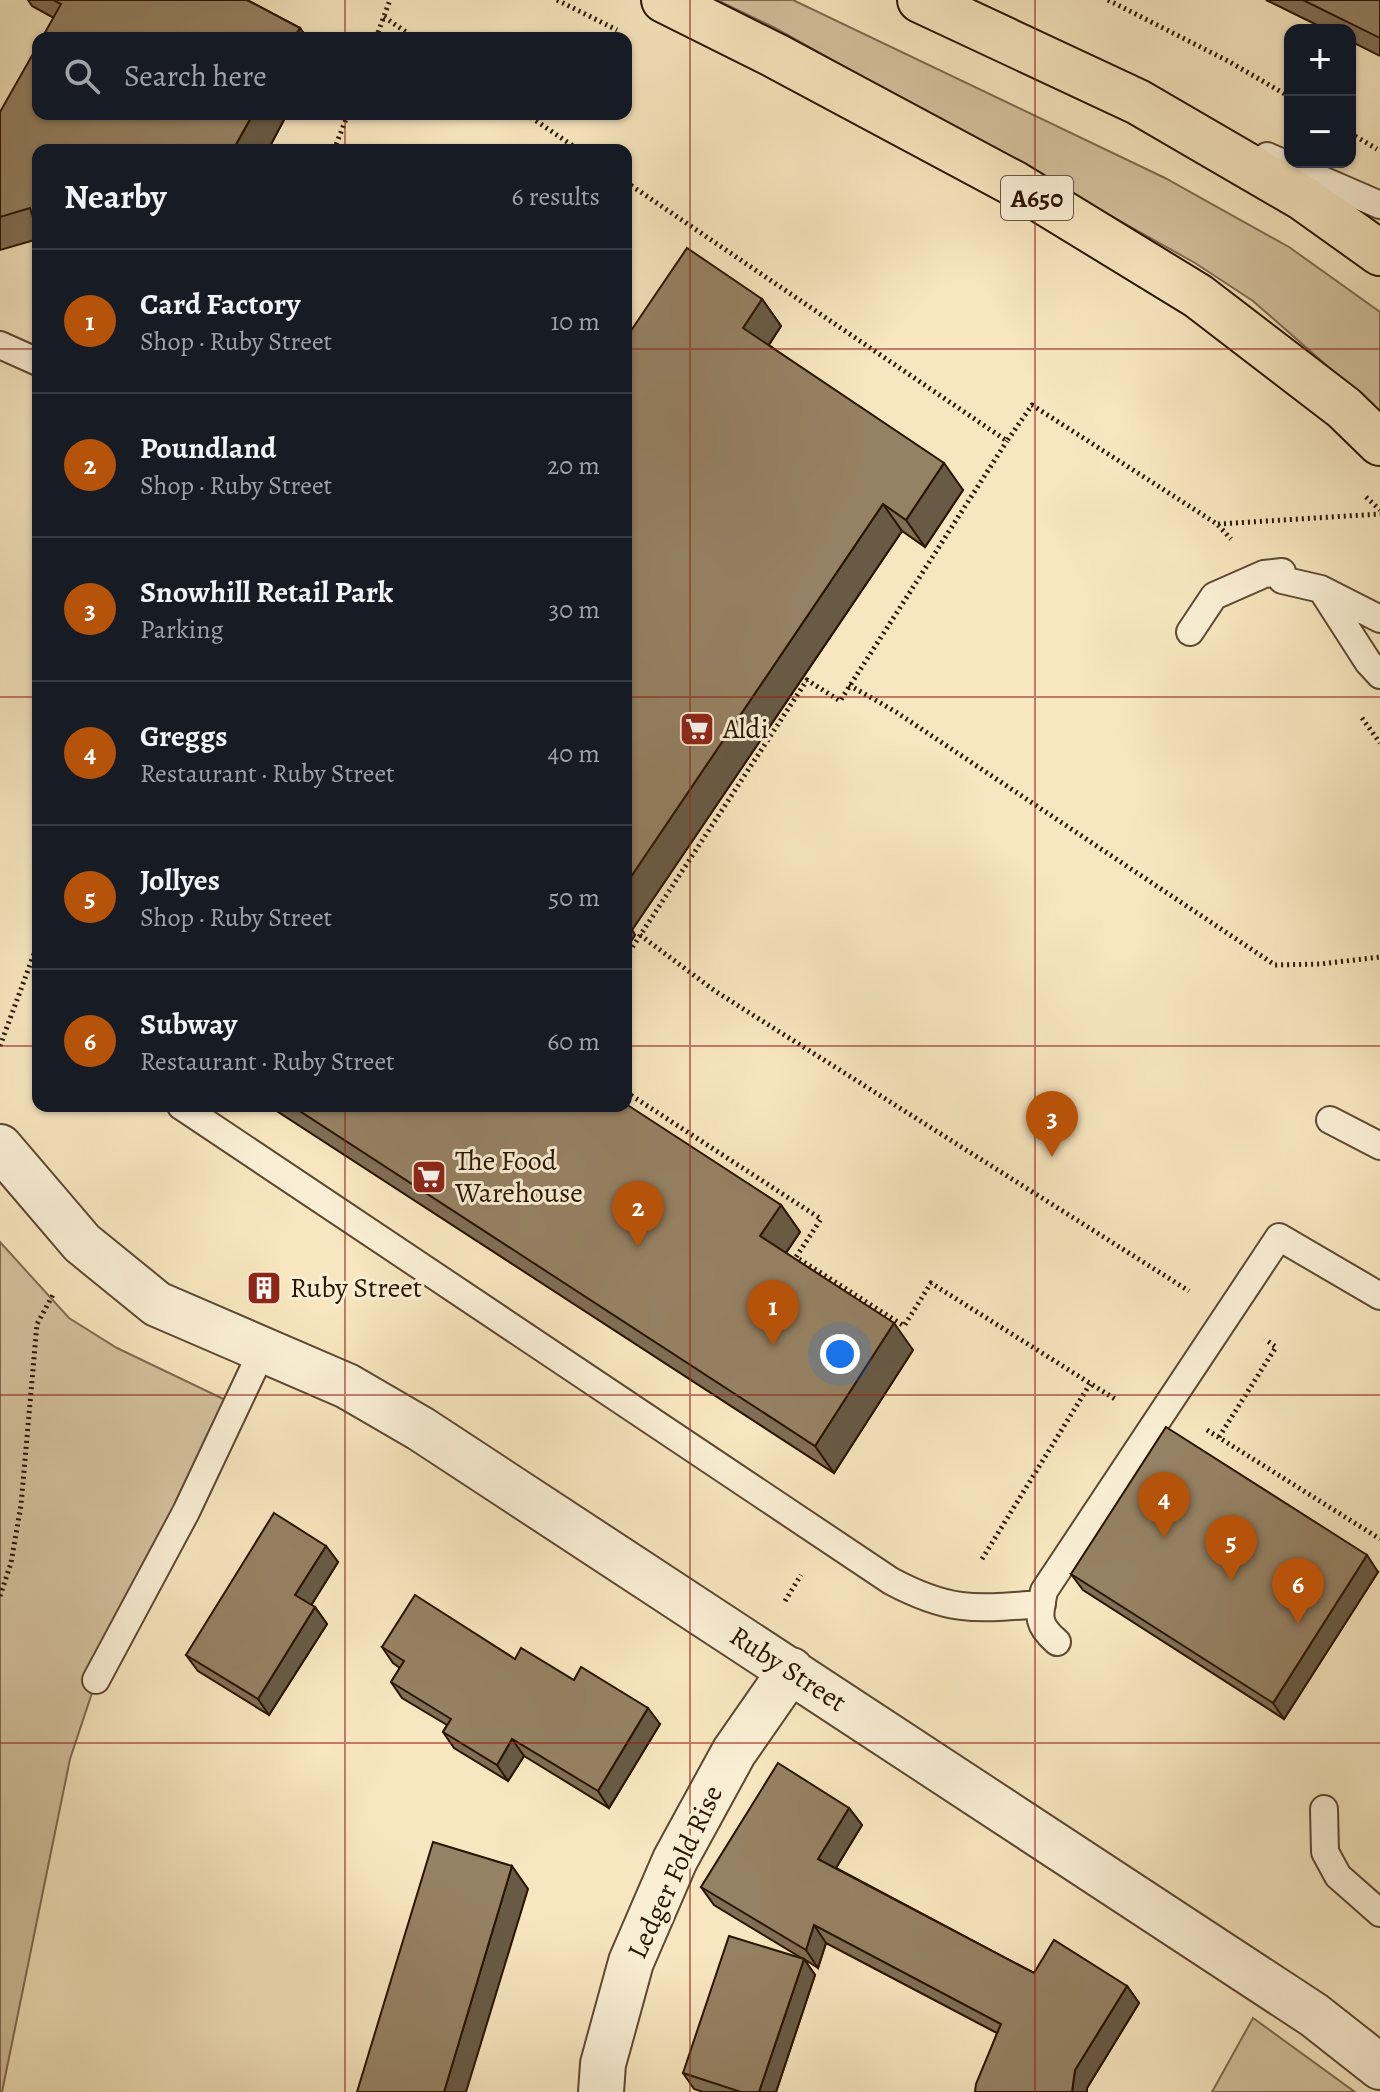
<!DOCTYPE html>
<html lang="en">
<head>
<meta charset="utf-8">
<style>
	body { margin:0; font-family:Alegreya,serif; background:#20242c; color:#f1f3f6 }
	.controls { position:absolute; right:24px; top:24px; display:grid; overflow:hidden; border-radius:16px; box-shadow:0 2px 6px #0004 }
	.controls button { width:72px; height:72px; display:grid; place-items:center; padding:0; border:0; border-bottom:2px solid #363941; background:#171b24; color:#f1f3f6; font:40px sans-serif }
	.you { position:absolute; left:840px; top:1354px; width:28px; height:28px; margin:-20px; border:6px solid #fff; border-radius:50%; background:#1a73e8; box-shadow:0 0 0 12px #1a73e833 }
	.badge { display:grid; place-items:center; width:52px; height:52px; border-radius:50%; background:#b45309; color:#fff; font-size:26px; font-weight:700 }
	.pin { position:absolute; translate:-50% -66px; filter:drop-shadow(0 2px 4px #0008) }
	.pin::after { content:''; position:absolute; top:42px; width:28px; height:24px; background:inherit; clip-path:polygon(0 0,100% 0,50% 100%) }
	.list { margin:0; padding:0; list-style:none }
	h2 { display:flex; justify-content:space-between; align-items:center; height:104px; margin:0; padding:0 32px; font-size:34px }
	h2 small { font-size:26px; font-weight:400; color:#9ea1a6 }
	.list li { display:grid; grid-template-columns:52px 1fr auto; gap:24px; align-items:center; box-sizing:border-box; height:144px; padding:0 32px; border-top:2px solid #363941 }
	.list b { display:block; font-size:30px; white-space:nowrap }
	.list p { margin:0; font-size:26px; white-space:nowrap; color:#9ea1a6 }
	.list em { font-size:26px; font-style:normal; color:#9ea1a6 }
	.icon { flex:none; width:44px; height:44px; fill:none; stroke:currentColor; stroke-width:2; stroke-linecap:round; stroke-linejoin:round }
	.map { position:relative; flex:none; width:1380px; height:2092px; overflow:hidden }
	.search { position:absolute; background:#171b24; box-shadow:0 2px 6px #0004; left:32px; top:32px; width:600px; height:88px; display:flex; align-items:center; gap:20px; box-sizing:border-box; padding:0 28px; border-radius:16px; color:#9ea1a6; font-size:30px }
	.panel { position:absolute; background:#171b24; box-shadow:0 2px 6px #0004; left:32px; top:144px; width:600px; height:968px; border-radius:16px }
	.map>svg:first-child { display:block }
	.green { fill:#d4c29f; stroke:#7f6b50; stroke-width:2 }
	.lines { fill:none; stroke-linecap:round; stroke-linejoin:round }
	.lane-casing { stroke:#5d4830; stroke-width:30 }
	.street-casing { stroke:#5d4830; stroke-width:48 }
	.highway-casing { stroke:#2a1400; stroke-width:48 }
	.path { stroke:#2a1400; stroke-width:5; stroke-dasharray:2 4; stroke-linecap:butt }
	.lane { stroke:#faefd5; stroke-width:26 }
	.street { stroke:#faefd5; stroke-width:44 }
	.highway { stroke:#f7e6bf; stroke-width:44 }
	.wall { fill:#806f55; stroke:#2a1400; stroke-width:2 }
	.shaded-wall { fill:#685a45; stroke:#2a1400; stroke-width:2 }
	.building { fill:#958163; stroke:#2a1400; stroke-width:2 }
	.grid { fill:none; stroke:#8f2418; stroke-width:2; stroke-opacity:0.55 }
	.labels { text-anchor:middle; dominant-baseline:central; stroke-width:6; stroke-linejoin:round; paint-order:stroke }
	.shield { fill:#faefd5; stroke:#685640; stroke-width:2 }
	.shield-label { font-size:26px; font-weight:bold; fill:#2a1400 }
	.poi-label { font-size:28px; fill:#2a1400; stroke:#faefd5; text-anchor:start }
	.street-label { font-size:28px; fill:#2a1400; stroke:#faefd5 }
</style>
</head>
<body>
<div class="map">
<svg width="1380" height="2092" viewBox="0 0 1380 2092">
	<rect width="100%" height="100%" fill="#f7e6bf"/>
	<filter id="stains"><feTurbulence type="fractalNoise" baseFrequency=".0025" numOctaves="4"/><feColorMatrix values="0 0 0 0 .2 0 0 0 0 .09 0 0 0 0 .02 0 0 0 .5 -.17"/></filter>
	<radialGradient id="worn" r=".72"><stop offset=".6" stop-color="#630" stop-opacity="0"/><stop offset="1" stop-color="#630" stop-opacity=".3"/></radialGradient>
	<path class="green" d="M717 0H793L1165 178 1289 247 1380 312V412L1253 301 1195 263 775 28Z
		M0 1242 69 1318 117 1348 236 1405 96 1681 70 1759 2 2092H0Z
		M1253 2018 1355 2092H1212Z"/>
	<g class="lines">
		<g class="lane-casing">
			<path id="lane" d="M1267 156 1380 205
				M0 345 38 362
				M1323 592 1368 662 1380 675
				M1190 632 1214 596 1264 574 1282 572V580L1321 589 1380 619
				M181 1106 891 1581C951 1613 976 1609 1042 1604
				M1330 1120 1380 1146
				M1057 1642C1036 1624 1039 1616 1044 1591L1279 1237 1380 1296
				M96 1680 186 1512 263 1349
				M1324 1809 1325 1852 1338 1876 1380 1913"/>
		</g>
		<g class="street-casing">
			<path id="street" d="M0 1147 82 1243 157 1304 347 1386 421 1429 1314 2015 1380 2067
				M601 2092 603 2064 631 1962 675 1860 734 1752 791 1670"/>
		</g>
		<g class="highway-casing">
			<path id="highway" d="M664 0 776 56 1015 184 1198 296 1344 408 1380 443
				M920 0 1138 102 1303 198 1380 253"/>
		</g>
		<path class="path" d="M557 0 617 30
			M1108 0 1228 61 1290 97
			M384 17 415 38
			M376 38 390 0
			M526 114 579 150
			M1350 133 1377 149
			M334 150 348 114
			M626 182 1007 441 1032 405 1217 524 1231 539
			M1366 497 1380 510
			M1218 524 1380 514
			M849 685 896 712 1275 965 1320 964 1380 957
			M1362 718 1380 743
			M640 935 715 991 1189 1291
			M626 957 807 680 840 701 1007 441
			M0 1046 38 943
			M626 1092 821 1219 796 1257 904 1326 931 1283 1115 1399
			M1207 1430 1380 1539
			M1219 1437 1276 1347 1265 1339
			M982 1559 1090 1384
			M0 1596 11 1563 21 1505 37 1324 54 1293
			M785 1601 801 1575"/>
		<use href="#lane" class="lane"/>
		<use href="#street" class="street"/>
		<use href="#highway" class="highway"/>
	</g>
	<path class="wall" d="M28 0H247L300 28 307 38H42L54 18 32 6Z
		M1266 0H1380V56L1350 41V30H1327Z
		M0 112 287 114 268 150H38V239L0 250Z
		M762 299 781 326 769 345 963 490 925 547 902 531 632 930 635 935 626 949V338Z
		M269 1106H626L781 1205 800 1232 786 1253 913 1350 834 1473Z
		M326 1546 338 1562 311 1605 315 1607 327 1624 269 1715 198 1671 186 1655Z
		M1378 1572 1284 1719 1083 1590 1071 1574Z
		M382 1647 515 1659 574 1680 660 1724 609 1808 524 1756 508 1781 454 1748 443 1732 447 1725 402 1698 391 1682 400 1668 393 1663Z
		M849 1808 862 1825 836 1868 1034 1973 1127 1986 1139 2003 1087 2088V2092H975L997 2033 826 1943 818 1968 804 1959 815 1975 776 2092H703L694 2089 683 2073 803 1959 714 1905 701 1887Z"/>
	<path class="shaded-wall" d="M300 28 307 38H294Z
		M253 114H287L268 150H236L234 148Z
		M762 299 781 326 762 355 743 328Z
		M944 463 963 490 925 547 906 520Z
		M883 504 902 531 632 930 635 935 626 949V884Z
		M781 1205 800 1232 779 1263 760 1236Z
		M894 1323 913 1350 834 1473 815 1446Z
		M326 1546 338 1562 307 1612 295 1595Z
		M1367 1555 1378 1572 1284 1719 1273 1703Z
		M315 1607 327 1624 269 1715 258 1699Z
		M648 1708 660 1724 609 1808 598 1791Z
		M512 1739 524 1756 508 1781 497 1765Z
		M849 1808 862 1825 831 1876 818 1859Z
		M512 1866 528 1889 466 2092H444Z
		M814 1925 826 1943 818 1968 806 1950Z
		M804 1959 815 1975 776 2092H759Z
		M1127 1986 1139 2003 1087 2088V2092H1072L1075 2070Z"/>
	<path class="building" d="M53 0H247L300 28 294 38H42L61 4Z
		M1303 0H1380V38Z
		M38 45V114H253L234 148 226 150H38V233L30 208 0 217V112Z
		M687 248 762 299 743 328 944 463 906 520 883 504 626 884V338Z
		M626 1104 781 1205 760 1236 894 1323 815 1446 292 1106H626Z
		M1166 1427 1367 1555 1273 1703 1071 1574Z
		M274 1513 326 1546 295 1595 315 1607 258 1699 186 1655Z
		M415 1595 515 1659 521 1648 574 1680 581 1667 648 1708 598 1791 512 1739 497 1765 443 1732 451 1719 391 1682 404 1661 382 1647Z
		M778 1763 849 1808 818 1859 1034 1973 1054 1940 1127 1986 1075 2070 1072 2092H975L976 2084 1001 2024 814 1925 806 1950 701 1887Z
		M433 1842 512 1866 444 2092H357Z
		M729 1936 804 1959 759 2092H741L683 2073Z"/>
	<path class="grid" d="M345 0V38M690 0V2092M1035 0V2092M345 114V150M0 349H38M626 349H1380M0 697H38M626 697H1380M0 1046H38M626 1046H1380M345 1106V2092M0 1395H1380M0 1743H1380"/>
	<defs>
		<g id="supermarket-square" transform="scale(1.8)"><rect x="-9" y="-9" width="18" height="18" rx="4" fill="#8f2418" stroke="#faefd5"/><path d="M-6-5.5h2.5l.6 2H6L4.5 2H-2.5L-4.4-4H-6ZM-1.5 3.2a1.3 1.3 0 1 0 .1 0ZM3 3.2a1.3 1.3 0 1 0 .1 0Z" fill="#fff"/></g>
		<g id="building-square" transform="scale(1.8)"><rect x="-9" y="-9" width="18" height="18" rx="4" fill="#8f2418" stroke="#faefd5"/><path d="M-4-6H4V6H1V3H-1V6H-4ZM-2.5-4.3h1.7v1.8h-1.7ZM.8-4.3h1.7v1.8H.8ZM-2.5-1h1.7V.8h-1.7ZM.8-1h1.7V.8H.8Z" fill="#fff"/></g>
	</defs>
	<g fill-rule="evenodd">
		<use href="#supermarket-square" x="697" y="729"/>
		<use href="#supermarket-square" x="429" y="1177"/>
		<use href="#building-square" x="264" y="1288"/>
	</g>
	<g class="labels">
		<rect class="shield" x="1001" y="176" width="72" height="44" rx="6"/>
		<g class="shield-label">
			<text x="1037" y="198">A650</text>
		</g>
		<g class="poi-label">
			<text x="723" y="729">Aldi</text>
			<text x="455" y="1161">The Food<tspan x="455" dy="32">Warehouse</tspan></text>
			<text x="290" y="1288">Ruby Street</text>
		</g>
		<g class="street-label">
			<text transform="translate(788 1669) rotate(33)">Ruby Street</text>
			<text transform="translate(675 1872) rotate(-65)">Ledger Fold Rise</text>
		</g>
	</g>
	<rect width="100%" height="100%" filter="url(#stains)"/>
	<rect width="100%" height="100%" fill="url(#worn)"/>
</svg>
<div class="controls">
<button>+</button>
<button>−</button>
</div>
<div class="you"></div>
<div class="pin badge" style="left:773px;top:1346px">1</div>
<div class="pin badge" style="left:638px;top:1247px">2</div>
<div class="pin badge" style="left:1052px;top:1157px">3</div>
<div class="pin badge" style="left:1164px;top:1538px">4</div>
<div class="pin badge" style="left:1231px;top:1581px">5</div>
<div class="pin badge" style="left:1298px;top:1624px">6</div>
<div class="search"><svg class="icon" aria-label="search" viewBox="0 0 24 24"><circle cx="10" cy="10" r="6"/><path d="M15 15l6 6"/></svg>Search here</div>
<section class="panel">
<h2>Nearby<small>6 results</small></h2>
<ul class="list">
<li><span class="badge">1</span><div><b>Card Factory</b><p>Shop · Ruby Street</p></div><em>10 m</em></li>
<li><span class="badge">2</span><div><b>Poundland</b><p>Shop · Ruby Street</p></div><em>20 m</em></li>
<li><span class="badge">3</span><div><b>Snowhill Retail Park</b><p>Parking</p></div><em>30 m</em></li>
<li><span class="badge">4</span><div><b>Greggs</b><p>Restaurant · Ruby Street</p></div><em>40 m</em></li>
<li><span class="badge">5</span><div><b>Jollyes</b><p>Shop · Ruby Street</p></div><em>50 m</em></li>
<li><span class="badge">6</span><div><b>Subway</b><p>Restaurant · Ruby Street</p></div><em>60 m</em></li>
</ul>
</section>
</div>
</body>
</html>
